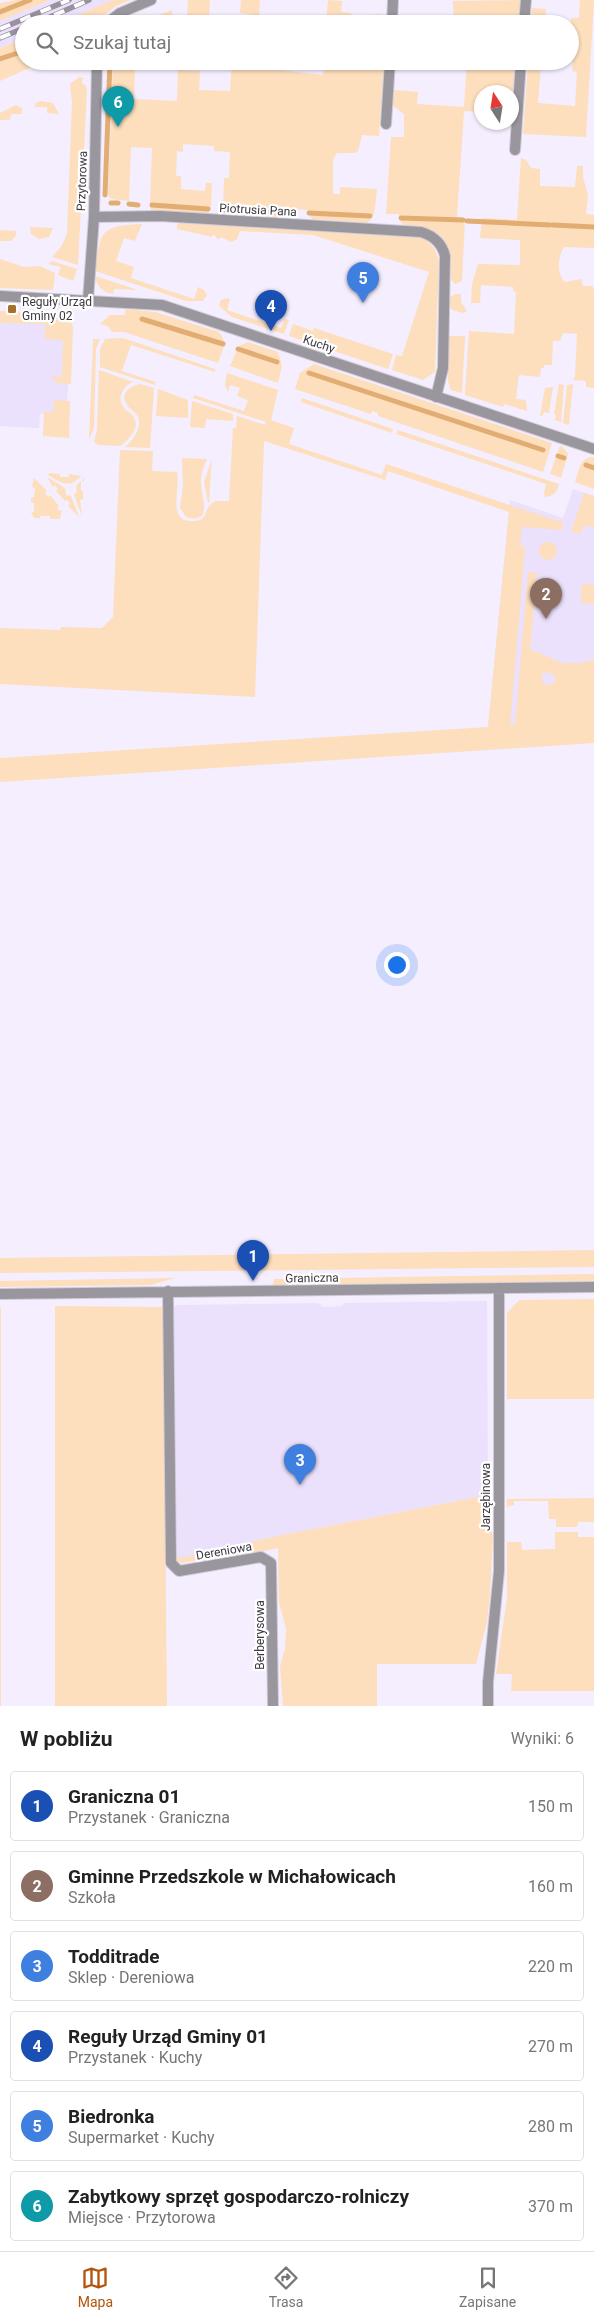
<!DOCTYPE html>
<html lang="pl">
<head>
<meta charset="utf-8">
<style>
	body { margin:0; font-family:Roboto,sans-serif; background:#f6f6f6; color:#222 }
	.compass { position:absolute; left:474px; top:85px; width:45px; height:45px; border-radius:50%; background:#fff; box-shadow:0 1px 4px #0004; rotate:348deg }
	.you { position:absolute; left:396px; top:964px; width:18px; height:18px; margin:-12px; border:4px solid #fff; border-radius:50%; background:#1a73e8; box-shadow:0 0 0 8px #1a73e833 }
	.badge { display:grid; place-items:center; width:32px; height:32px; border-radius:50%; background:#b45309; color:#fff; font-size:16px; font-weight:700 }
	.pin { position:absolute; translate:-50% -41px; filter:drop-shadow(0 1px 2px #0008) }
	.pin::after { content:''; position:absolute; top:26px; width:18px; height:15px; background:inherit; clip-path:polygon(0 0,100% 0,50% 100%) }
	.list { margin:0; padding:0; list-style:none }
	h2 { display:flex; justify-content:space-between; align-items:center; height:65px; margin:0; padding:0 20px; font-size:21px }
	h2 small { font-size:16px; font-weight:400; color:#767676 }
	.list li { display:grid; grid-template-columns:32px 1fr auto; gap:15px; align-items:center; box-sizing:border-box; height:70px; margin:0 10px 10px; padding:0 10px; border:1px solid #e0e0e0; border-radius:5px }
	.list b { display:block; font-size:19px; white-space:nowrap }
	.list p { margin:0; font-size:16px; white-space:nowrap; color:#767676 }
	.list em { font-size:16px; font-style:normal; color:#767676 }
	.icon { flex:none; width:28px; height:28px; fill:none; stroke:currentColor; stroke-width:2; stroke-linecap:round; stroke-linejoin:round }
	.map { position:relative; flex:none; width:594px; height:1706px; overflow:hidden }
	.search { position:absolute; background:#fff; box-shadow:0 1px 4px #0004; left:15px; right:15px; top:15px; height:55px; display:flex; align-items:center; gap:12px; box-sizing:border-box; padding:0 18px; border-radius:28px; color:#767676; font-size:19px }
	.sheet { height:545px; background:#fff }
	nav { display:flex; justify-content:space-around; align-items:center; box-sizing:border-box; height:70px; border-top:1px solid #e0e0e0; background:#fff; font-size:14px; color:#767676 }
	nav a { display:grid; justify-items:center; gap:2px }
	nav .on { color:#b45309 }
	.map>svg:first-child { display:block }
	.built { fill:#ece1fc }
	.green { fill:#fddebd; fill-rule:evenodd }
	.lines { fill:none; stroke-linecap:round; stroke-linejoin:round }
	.stream { stroke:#e2ad72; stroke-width:5 }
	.street-casing { stroke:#d0cad8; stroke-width:12 }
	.street { stroke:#99969e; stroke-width:10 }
	.rail-casing { stroke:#97929e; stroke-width:5.5 }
	.rail { stroke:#fff; stroke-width:4; stroke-dasharray:11; stroke-linecap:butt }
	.poi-dot { fill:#a6702b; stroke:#fff; stroke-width:2 }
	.labels { text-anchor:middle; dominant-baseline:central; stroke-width:4.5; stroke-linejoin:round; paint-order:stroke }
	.street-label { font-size:12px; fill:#3b383f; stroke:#fff }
	.poi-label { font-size:12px; fill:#3b383f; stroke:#fff; text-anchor:start }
</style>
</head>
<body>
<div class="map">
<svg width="594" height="1706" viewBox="0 0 594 1706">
	<rect width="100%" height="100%" fill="#f5eefe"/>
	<path class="built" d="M50 0H113L57 24H24V38L0 48V21Z
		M0 312 49 314 71 348 67 402 69 415 40 414 39 428 0 426Z
		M573 489 594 496V720L488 727 510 500 563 518Z
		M487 1301 488 1495 282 1535 180 1559 177 1555 174 1307 177 1305 318 1303 323 1307 342 1306 344 1303Z"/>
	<path class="green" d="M16 0H50L0 21V3Z
		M113 0H131L116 6 94 24H57Z
		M188 0H210L209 18 216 20V24H187Z
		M241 0H260L259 16 282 17 281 24H253V15L240 13Z
		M328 0 342 1 341 12 351 13 352 17 375 18V14L386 15V24H326Z
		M520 0 518 24H454L453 1H444Z
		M580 0H594L586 137 523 134 528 63 541 65 538 103 575 106 577 72 572 71 573 57H570L571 18H579Z
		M532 8 546 9 545 24H531Z
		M172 10V24H156V16Z
		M24 38V61H45L0 81V48Z
		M113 61H135L134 99 177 101 178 70 200 71 199 90 230 91 232 61H280V70L323 75 325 61H384L379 136 362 135 358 151 354 153H337L333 160V194H340V187L377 189C375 202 377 216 367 223L312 219 307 210 295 209 290 218 262 216 257 212 256 207H245C243 217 235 215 226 214L223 211 224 178H229L230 152 214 151V146L183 144V152L177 151 176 176H181V189L205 191 206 183H212L211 208 208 213 151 210 150 204 152 148 131 147 129 201 112 199 108 196Z
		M467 61H515L512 111V92H482L481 112 464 111 457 217 465 218 462 281 455 284C450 280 451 275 451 269 451 234 436 227 404 225L400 221 399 214H386L391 137H404V114L393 106 394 90 418 92 417 104 464 107Z
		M79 77 83 78 82 83 86 86 87 90 78 265 52 257 61 247 67 234 72 102 70 84Z
		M40 101 53 103 59 114 47 113V107H35L36 103Z
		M16 105 22 108V114H11L10 120H0V113Z
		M521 158 526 160 531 168 540 169V186L575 187 577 166H583V177L588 195 586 214 594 215V248L564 247C558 256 556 274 565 282L581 279 583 286H592L594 289V388L586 387V381L573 380 575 376 577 334 563 333 560 341H553L552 365H544V368H541L540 377 519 375 516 399 526 400 527 411 504 404 503 407 465 395 469 331 514 334 516 292 513 291V287L481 285 480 303H471L472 284 478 264 520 265V240L480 238 482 218 517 220Z
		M179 223 424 238 434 248 439 260 435 372 423 380 392 370 396 355 402 356 429 272 313 235 240 231 237 239 231 242 221 237 220 239 216 238V236L212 235V237L177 229V225Z
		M142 224 135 241 124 238 116 261 134 267 131 278 194 299 198 287 204 290 207 295 203 301H186L95 271C101 231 99 226 142 224Z
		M30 227 53 228 49 237 39 239 31 234Z
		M0 230 17 231 15 237 11 241H0Z
		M0 259 24 267 40 266 55 273 53 290 0 288Z
		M52 261 77 269 73 281 58 275 61 267 48 264Z
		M95 276 138 290 114 289 113 294C102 292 97 286 95 276Z
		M455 294H461V302L467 311 464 313 455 311 450 308V297Z
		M228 298 230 299 227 310 281 328 285 319 289 320 284 334 232 317 219 306 221 300Z
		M125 309 155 312 219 332C228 342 222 351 218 363L124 332H112L108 326 100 324 110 315H125Z
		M0 311 60 314 69 317 73 327 71 384 57 383 51 376 62 377 63 340 45 339V324L0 323Z
		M293 324 313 331 314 328 393 354 388 369 289 336Z
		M449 336H465L462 393 451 390 448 381Z
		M120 338H123L215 369V372L131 345 122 371 156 382 155 385 100 367V349L105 339Z
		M93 339H100L96 349 94 428 89 440Z
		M248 342 278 352 282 366 278 383 230 366 239 346Z
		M314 364 552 443 543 472 378 416V413L372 411 371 414 295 389 300 373Z
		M99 370 133 382C123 386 116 398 124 408 128 412 133 414 135 420 139 430 127 441 120 446L98 445 94 442 97 429Z
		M227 373 278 390 271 420 294 428 289 444 382 475 386 464 564 523 561 530 522 527 520 546 525 547 510 725H515L528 572H537L530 649 562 663H581L594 660V743L0 782V758L488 727 509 512 388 471 385 480 264 441 255 697 0 684V628L60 630 61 627 102 628 113 617 120 450 153 451 152 471 177 472C181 487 166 523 193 521 207 521 204 513 209 506 211 504 213 503 215 501H229L233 428H236L237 416 265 425 266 422 193 398 194 395 244 411 248 400 237 396 240 388 230 385 228 392 225 385ZM547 672 555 675V681L551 685H546L542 681V674Z
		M140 384 154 388 150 448 125 447C133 440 144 426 137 415 134 411 128 408 126 403 120 393 131 386 140 384Z
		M559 384 564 385 561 422 555 420 556 415 554 414Z
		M573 384 569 425 563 423 567 385Z
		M553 387 549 413 544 412 542 416H540L545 388Z
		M158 389 188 400V418L156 416Z
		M302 398 393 429 392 433 301 402Z
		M54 400 70 401 69 438 43 436 44 412H53Z
		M192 401 233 414V421L206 419 205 428 190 427Z
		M398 430 559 484C557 492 554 496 545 497L544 494 546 484 396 434Z
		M560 446 563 447 568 454 561 478 550 474Z
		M594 457V489L575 482C579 471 580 456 594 457Z
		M182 458 207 459C204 467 200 475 201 483 201 496 214 525 186 517L180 508 183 486Z
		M212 459 209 500H211L208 503 204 482Z
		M49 473 60 474V477H69V474L81 476C69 489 62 483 48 475Z
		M47 477 65 488 66 495 71 496 79 517 68 506 70 503 67 500 65 501 56 491 58 489 55 485 53 487Z
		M34 478 47 491 45 493 48 497 50 495 59 506 57 508 60 511 62 510 60 519H50V516H41L40 518H34L31 512H34V503L31 502V498L34 497 35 488 32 487Z
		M84 478V481H81V491H83V499L80 500 82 516 74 495 77 491 76 486Z
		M584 493 594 496V527L583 526 582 533 571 532Z
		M539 551a9 9 0 1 1 18 0a9 9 0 1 1-18 0Z
		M582 584 594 585V604L581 603Z
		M594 1250V1267L0 1273V1258Z
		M594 1274V1281L273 1285 274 1279Z
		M175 1278 151 1285 0 1287V1281Z
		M594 1299V1399H507V1313L519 1300Z
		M55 1306 163 1307 167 1706H55Z
		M0 1307 1 1308V1706H0Z
		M488 1495 486 1513 493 1536 490 1594 487 1622 476 1664H377V1706H283L280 1666 285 1648 286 1629 279 1602 278 1548 235 1557 227 1554 182 1563 177 1561V1555L180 1558 282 1535Z
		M594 1498V1522H578L577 1527H556V1519H549L548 1501H514V1505L507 1507V1499Z
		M555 1532H578V1537H594V1691H511L512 1674H496L507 1598V1542H521L522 1550 555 1549Z"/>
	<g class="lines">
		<path class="stream" d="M0 12 30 0
			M0 59 24 51
			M105 195 110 61
			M111 203H118
			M129 204 138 205
			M152 205 208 209
			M225 210H242
			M259 211 292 213
			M309 213 370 216
			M401 218 463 220
			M467 221 550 225
			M553 225 594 227
			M142 319 223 344
			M238 349 277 362
			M309 373 543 450
			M558 456 564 458
			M586 465 594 468"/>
		<g class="street-casing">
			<path id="street" d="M106 24 120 13 151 0
				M392 24 393 0
				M524 24 526 0
				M386 124 390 61
				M515 150 521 61
				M94 217 160 216 421 232C434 236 442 243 445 256L443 368 436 397
				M0 296 162 305 594 449
				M88 300 94 217 97 61
				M168 1291 171 1563 179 1571 261 1557 271 1563 273 1706
				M0 1294 594 1287
				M488 1706V1682L499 1571V1288"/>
		</g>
		<use href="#street" class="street"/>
		<g class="rail-casing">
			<path id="rail" d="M34 24 89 0
				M0 29 69 0
				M0 38 24 28"/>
		</g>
		<use href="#rail" class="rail"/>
	</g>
	<rect class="poi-dot" x="7" y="304" width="10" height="10" rx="2.5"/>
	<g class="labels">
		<g class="street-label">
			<text transform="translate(82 181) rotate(-88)">Przytorowa</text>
			<text transform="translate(258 210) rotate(3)">Piotrusia Pana</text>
			<text transform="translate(319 344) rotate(19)">Kuchy</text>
			<text transform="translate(312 1278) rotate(-1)">Graniczna</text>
			<text transform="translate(486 1497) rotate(-90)">Jarzębinowa</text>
			<text transform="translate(224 1551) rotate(-10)">Dereniowa</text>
			<text transform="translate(260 1635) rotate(-90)">Berberysowa</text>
		</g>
		<g class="poi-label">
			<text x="22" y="302">Reguły Urząd<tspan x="22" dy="14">Gminy 02</tspan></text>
		</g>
	</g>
</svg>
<svg class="compass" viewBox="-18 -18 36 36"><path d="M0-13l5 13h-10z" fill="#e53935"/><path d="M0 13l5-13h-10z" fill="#767676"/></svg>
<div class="you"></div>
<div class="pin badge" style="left:253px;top:1281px;background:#1a4fb4">1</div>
<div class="pin badge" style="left:546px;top:619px;background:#8d6e63">2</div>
<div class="pin badge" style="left:300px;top:1485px;background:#3f7fe0">3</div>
<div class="pin badge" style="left:271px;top:331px;background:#1a4fb4">4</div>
<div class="pin badge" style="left:363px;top:303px;background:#3f7fe0">5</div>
<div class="pin badge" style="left:118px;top:127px;background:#0f9aa8">6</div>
<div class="search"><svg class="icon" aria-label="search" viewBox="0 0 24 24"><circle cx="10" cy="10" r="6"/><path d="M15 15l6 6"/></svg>Szukaj tutaj</div>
</div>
<section class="sheet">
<h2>W pobliżu<small>Wyniki: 6</small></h2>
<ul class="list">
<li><span class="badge" style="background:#1a4fb4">1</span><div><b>Graniczna 01</b><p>Przystanek · Graniczna</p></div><em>150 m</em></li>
<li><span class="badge" style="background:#8d6e63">2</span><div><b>Gminne Przedszkole w Michałowicach</b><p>Szkoła</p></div><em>160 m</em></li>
<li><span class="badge" style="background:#3f7fe0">3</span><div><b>Todditrade</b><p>Sklep · Dereniowa</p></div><em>220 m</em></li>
<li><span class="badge" style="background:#1a4fb4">4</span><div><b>Reguły Urząd Gminy 01</b><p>Przystanek · Kuchy</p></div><em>270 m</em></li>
<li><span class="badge" style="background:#3f7fe0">5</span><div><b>Biedronka</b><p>Supermarket · Kuchy</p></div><em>280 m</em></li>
<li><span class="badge" style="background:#0f9aa8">6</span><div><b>Zabytkowy sprzęt gospodarczo-rolniczy</b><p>Miejsce · Przytorowa</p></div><em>370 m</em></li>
</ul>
</section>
<nav>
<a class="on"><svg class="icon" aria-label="map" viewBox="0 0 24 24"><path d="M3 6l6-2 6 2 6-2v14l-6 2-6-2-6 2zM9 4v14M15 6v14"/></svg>Mapa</a>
<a><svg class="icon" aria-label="directions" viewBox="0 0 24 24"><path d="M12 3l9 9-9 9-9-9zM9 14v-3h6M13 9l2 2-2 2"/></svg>Trasa</a>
<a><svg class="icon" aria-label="saved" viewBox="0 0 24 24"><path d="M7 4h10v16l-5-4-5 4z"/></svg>Zapisane</a>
</nav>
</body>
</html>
